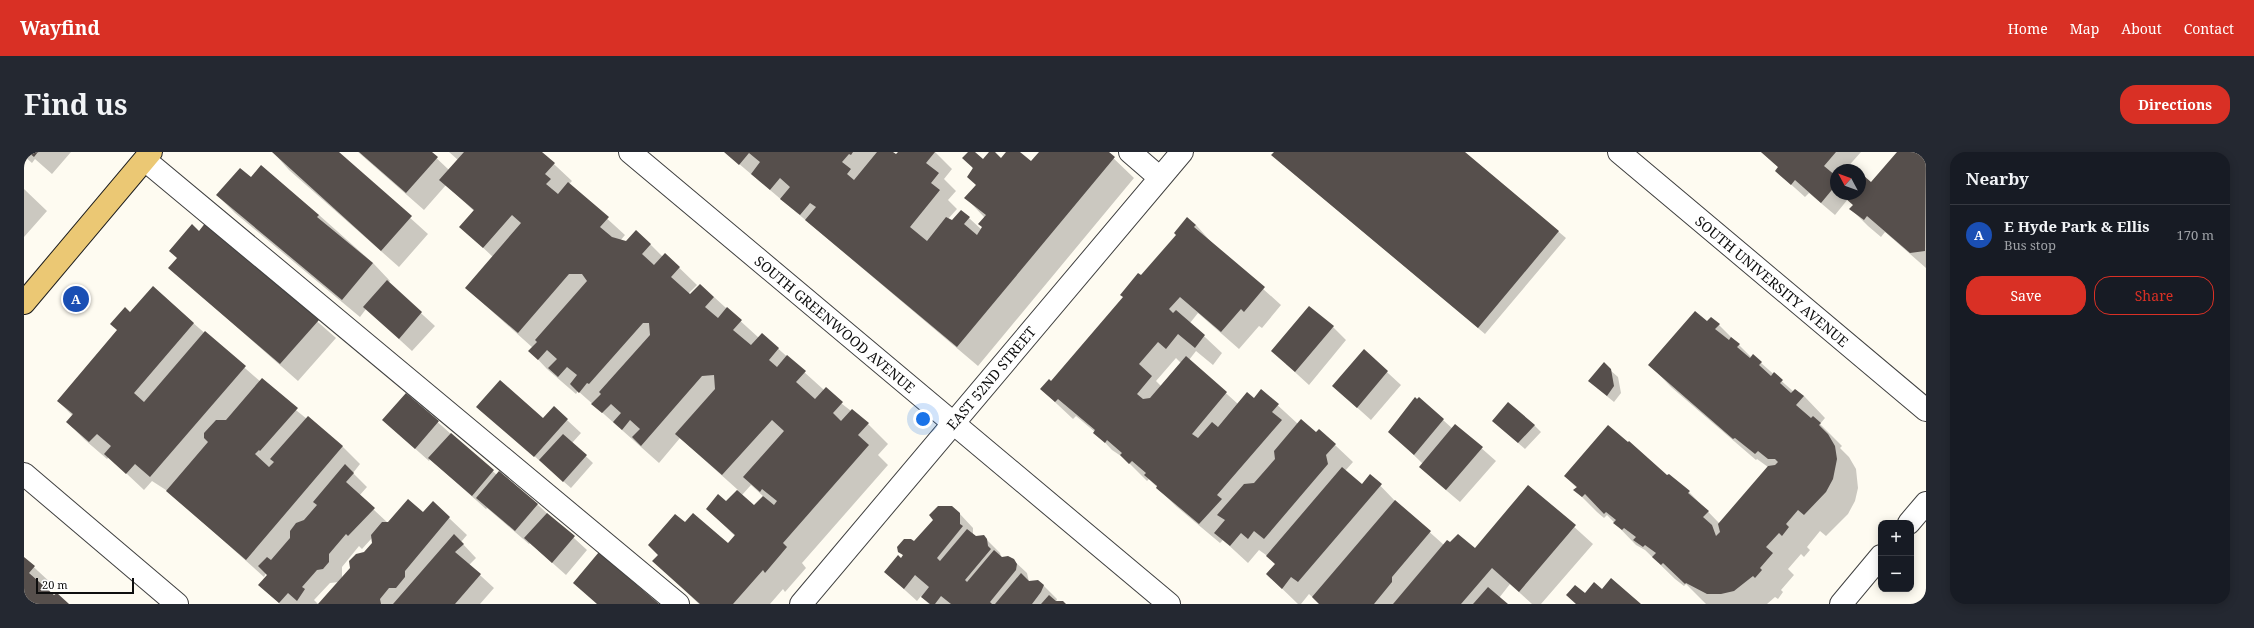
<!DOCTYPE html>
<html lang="en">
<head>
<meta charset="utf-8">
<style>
	body { margin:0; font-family:"Noto Serif",serif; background:#242831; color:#f1f3f6 }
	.controls { position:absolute; right:12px; bottom:12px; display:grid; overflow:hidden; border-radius:8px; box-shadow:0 2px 10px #0003 }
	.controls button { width:36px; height:36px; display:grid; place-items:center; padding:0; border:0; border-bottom:1px solid #363941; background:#171b24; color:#f1f3f6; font:20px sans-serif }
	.compass { position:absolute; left:1806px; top:12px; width:36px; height:36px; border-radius:50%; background:#171b24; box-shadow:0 2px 10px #0003; rotate:311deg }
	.scale { position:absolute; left:12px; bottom:10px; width:98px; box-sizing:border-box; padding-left:4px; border:2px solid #0e0e0e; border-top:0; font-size:11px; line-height:14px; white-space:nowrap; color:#0e0e0e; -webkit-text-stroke:3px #fff; paint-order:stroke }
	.you { position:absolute; left:899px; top:267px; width:14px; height:14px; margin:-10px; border:3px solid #fff; border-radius:50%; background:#1a73e8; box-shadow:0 0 0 6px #1a73e833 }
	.badge { display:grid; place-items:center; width:26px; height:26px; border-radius:50%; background:#d93025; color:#fff; font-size:13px; font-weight:700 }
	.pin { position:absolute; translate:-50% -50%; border:2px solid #fff; box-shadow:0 1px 4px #0006 }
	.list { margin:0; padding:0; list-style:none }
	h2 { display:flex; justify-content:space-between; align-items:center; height:52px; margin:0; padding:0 16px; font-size:17px }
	h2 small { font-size:13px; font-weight:400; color:#9ea1a6 }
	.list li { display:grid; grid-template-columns:26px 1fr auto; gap:12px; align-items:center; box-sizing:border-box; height:60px; padding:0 16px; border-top:1px solid #363941 }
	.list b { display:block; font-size:15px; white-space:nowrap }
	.list p { margin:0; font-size:13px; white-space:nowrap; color:#9ea1a6 }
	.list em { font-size:13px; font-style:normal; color:#9ea1a6 }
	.actions { display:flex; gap:8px; padding:12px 16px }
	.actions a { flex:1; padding:9px 0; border:1px solid #d93025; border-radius:16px; text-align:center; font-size:14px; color:#d93025 }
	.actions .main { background:#d93025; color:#fff }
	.map { position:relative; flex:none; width:1902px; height:452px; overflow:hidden; border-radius:16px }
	header { display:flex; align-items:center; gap:24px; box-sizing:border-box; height:56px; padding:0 20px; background:#d93025; color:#fff }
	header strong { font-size:19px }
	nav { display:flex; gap:22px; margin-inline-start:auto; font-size:14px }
	.intro { display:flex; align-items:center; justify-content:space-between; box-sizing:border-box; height:96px; padding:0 24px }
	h1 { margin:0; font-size:28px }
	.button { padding:10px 18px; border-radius:16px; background:#d93025; color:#fff; font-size:14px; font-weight:700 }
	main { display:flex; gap:24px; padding:0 24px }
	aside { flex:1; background:#171b24; border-radius:16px; box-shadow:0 2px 10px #0003 }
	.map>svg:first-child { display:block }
	.shadow { fill:#0003; fill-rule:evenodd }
	.building { fill:#564f4c }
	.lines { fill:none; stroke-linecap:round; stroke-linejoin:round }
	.minor-casing { stroke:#414141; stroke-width:24 }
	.major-casing { stroke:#1f1f1f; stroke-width:24 }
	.minor { stroke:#fff; stroke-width:22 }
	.major { stroke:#ebc874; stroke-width:22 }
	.labels { text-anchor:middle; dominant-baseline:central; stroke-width:4; stroke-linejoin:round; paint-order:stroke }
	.street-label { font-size:14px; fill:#0e0e0e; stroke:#fff }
</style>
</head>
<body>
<header>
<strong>Wayfind</strong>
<nav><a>Home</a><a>Map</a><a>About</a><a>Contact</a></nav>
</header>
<div class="intro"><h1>Find us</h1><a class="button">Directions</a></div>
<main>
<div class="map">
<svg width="1902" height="452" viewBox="0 0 1902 452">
	<rect width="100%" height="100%" fill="#fefbf1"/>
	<path class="shadow" d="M0 0H47L28 22 11 7 8 11 0 4Z
		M249 0H313L404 82 375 115 265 18Z
		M334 0H406L425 18 434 8 425 0H517L548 29 545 32 601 83 596 89 626 92 639 105 641 102 673 133 664 142 690 145 735 186 738 182 800 238 844 272 864 292 854 303 864 313 778 411 782 416 761 440 759 437 746 452H675L630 409 661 372 704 393 711 384 683 357 702 351 714 338 656 286 635 311 554 239 552 242 523 217 506 199 509 196 442 136 469 105 437 75 450 59 422 33 400 58ZM727 333 740 345 730 355 718 343Z
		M701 0H868L872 4 875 0H911L928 17 920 27 932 39 924 48 933 57 924 67 928 70 945 66 958 78 961 66 942 46 952 33 945 0H949L960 8 966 0H969L977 7 983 0H995L1007 11 1017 0H1083L1110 26 954 214Z
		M1251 0H1440L1542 86 1461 182 1256 10Z
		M1737 0H1837L1821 18H1812V42H1836V30L1847 31 1874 0H1902V116L1861 80 1857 85 1844 74 1827 57 1830 53 1824 47 1811 63 1785 41 1781 45 1752 19 1755 16Z
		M228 26 295 63 349 111 366 129 364 131 411 174 388 199 342 157 336 165 211 61 193 43Z
		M0 37 23 59 0 85Z
		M182 72 312 186 274 229 146 116Z
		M1172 73 1188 91 1257 153 1238 176 1235 174 1215 197 1174 161 1166 171 1198 201 1189 213 1172 199 1165 208 1214 252 1230 247 1237 238 1274 272 1311 293 1329 310 1321 319 1338 333 1346 323 1374 352 1420 393 1451 397 1505 334 1569 392 1517 452H1508L1486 432 1475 446 1482 452H1296L1285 442 1277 452H1274L1243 422 1252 412 1242 403 1235 398 1224 411 1199 388 1196 391 1153 355 1133 336 1173 285 1132 334 1125 327 1123 329 1100 306 1088 298 1071 280 1052 264 1049 267 1017 237 1028 231 1117 125ZM1152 206 1157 211 1137 234 1132 229Z
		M129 136 237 230 283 267 284 266 319 295 336 312 329 321 343 335 335 344 364 371 400 361 425 366 443 383 437 390 452 406 445 413 470 436 456 452H295L315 430 306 431 290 448 294 452H256L235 433 244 423 242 421 240 425 145 340 128 329 120 338 85 305 83 307 61 288 43 270 49 264 34 249ZM348 386 349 391 318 426V415L335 394 338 397Z
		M1683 171 1695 173 1728 206 1737 211 1770 240 1772 238 1780 244 1801 266 1796 272 1818 294 1816 296 1825 305 1832 317 1834 336 1831 349 1824 362 1802 384 1796 379 1783 395 1786 398 1780 405 1777 402 1764 417 1770 423 1757 438 1759 440 1754 447 1751 445 1743 452H1682L1662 432 1660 434 1651 427 1621 398 1612 393 1583 363 1580 366 1573 360 1551 338 1553 336 1541 324 1644 325 1665 340 1696 372 1744 315 1733 307 1732 308 1647 235 1626 213Z
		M1309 175 1322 188 1285 233 1262 212Z
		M1340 199 1377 233 1347 268 1309 234Z
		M1586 218 1594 225 1597 241 1590 250 1573 236Z
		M382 242 473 323 476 320 514 353 563 398 542 423 506 391 505 392 463 356 462 357 406 307 405 309 359 268Z
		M454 255 519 267 530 256 557 281 548 291 569 311 547 336Z
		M1419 268 1429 277 1431 273 1472 309 1436 350 1410 328 1397 315 1399 312 1366 280Z
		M1469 269 1510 273 1517 280 1501 297Z
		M936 362 949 376V383L951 385 959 384 976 401 977 405 989 408 1003 421 1005 430 1020 434 1033 447 1032 450 1040 452H905L897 444 893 449 861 420 880 404 875 399Z
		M0 406 28 432 23 438 31 445 45 452H0Z"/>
	<path class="building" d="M4 0H14L10 5Z
		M248 0H315L388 64 357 99Z
		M335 0H408L414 5 382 41Z
		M440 0H518L531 11 521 22 527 27 522 32 534 42 544 30 585 65 576 75 588 85 602 89 612 78 627 92 618 102 630 113 641 101 656 115 647 125 666 142 676 132 690 145 681 155 694 166 703 155 718 168 709 178 727 193 738 181 755 196 745 208 753 215 763 203 782 219 772 230 791 247 802 235 819 250 809 261 817 269 828 257 845 271 834 283 845 293 759 391 763 395 741 421 739 418 709 452H676L628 409 634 403 624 393 651 362 661 370 669 361 704 391 711 383 682 357 694 342 702 349 713 338 730 353 739 344 750 353 753 349 738 337 736 340 719 325 760 279 748 268 698 323 651 282 691 237 690 223 678 224 617 294 608 285 616 277 606 268 598 278 589 270 597 261 587 252 578 261 567 252 577 242 575 240 626 183 625 171H619L565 232 563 231 555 241 546 232 553 223 543 215 534 225 524 216 533 207 523 198 514 208 504 199 513 190 511 188 563 129 558 122H545L494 181 441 136 497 71 488 63 459 96 435 75 450 58 415 28Z
		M700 0H829L827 3 825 2 818 10 827 17 823 22 830 28 853 0H869L872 2 874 0H911L902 11 915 21 907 31 916 38 886 75 903 89 922 65 928 68 937 58 946 65 940 72 953 83 958 75 954 72 962 63 940 46 952 33 943 25 949 16 938 6 944 0H951L959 7 965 0H971L977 6 982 0H996L1007 9 1015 0H1085L1091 5 933 195 781 68 792 55 786 51 776 63 756 47 766 35 756 26 746 38 727 22 736 10 725 1 715 13Z
		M1250 0H1441L1535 79 1454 176 1247 3Z
		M1737 0H1812L1800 14 1812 24V33L1797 51 1771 28 1767 33 1751 19 1754 15Z
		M1873 0H1902L1901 99 1886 101 1843 64 1840 68 1825 57 1829 53 1821 46 1825 42H1836V28L1840 24 1847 30Z
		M237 13 295 63 293 65 349 111 318 148 192 43 216 16 227 25Z
		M1163 65 1172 73 1170 75 1241 135 1220 160 1217 157 1197 180 1156 145 1145 157 1149 161 1152 158 1181 183 1171 196 1154 182 1142 197 1134 190 1115 212 1128 224 1113 242 1119 247 1126 246 1162 204 1203 240 1168 282 1174 286 1188 270 1194 275 1223 240 1230 246 1237 237 1255 252 1248 260 1258 268 1193 343 1198 347 1175 372 1132 336 1133 334 1120 323 1122 321 1108 309 1105 312 1096 303 1098 301 1083 288 1081 291 1069 281 1071 278 1034 247 1031 250 1016 237 1025 227 1027 229 1099 145 1096 143 1114 121 1117 123 1152 83 1150 81Z
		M182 70 295 168 256 212 144 116 153 106 145 99 168 72 175 79Z
		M363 128 398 160 375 187 339 155Z
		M129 134 170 171 110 241 120 250 181 179 222 214 126 325 111 312 102 322 80 302 87 294 73 282 65 290 42 270 49 262 33 249 93 178 86 172 101 155 106 160Z
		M1285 154 1310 174 1271 220 1247 199Z
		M1671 159 1683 169 1687 165 1696 172 1691 177 1705 188 1707 185 1716 192 1713 195 1726 206 1729 202 1738 210 1735 213 1747 224 1750 220 1759 228 1756 231 1767 241 1771 237 1780 244 1772 253 1787 266 1789 264 1797 271 1795 273 1804 282 1811 294 1813 307 1809 327 1802 340 1780 363 1774 358 1762 372 1765 375 1758 384 1755 381 1742 395 1749 401 1736 416 1738 418 1731 426 1729 424 1710 439 1697 442H1683L1662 431 1661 432 1639 411 1637 413 1628 405 1632 401 1621 393 1619 395 1609 388 1612 385 1600 376 1598 378 1589 371 1592 368 1582 360 1580 362 1561 342 1558 345 1549 338 1553 335 1540 324 1584 273 1604 290 1605 289 1643 323 1645 322 1666 339 1664 341 1685 359 1679 365 1688 373 1692 384 1696 380 1694 372 1744 314 1751 313 1754 310 1751 307H1744L1734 299 1731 302 1711 286 1709 287 1624 213Z
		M1340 197 1364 219 1333 256 1308 234Z
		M1580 210 1587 217 1590 234 1583 244 1564 229Z
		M238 226 274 256 236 299 235 298 231 302 245 315 250 310 246 307 284 264 319 294 222 408 142 339 184 290 180 286V281L192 268H202Z
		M476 228 519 266 530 254 544 267 510 305 452 255Z
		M382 241 415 269 391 297 358 268Z
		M1391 245 1393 247 1395 245 1420 267 1390 303 1364 280Z
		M1484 250 1511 273 1494 291 1468 269Z
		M1277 267 1292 280 1295 277 1312 292 1302 303 1304 312 1240 387 1230 379 1224 387 1217 381 1206 394 1190 381 1201 368 1193 363 1220 332 1230 331 1251 307 1250 299Z
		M1431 272 1459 295 1422 338 1395 315Z
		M427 281 470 318 448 344 404 306Z
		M539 282 563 303 539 330 515 308Z
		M321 312 330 321 322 330 351 356 324 384 322 382 305 402V410L299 417 293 418 278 435 281 437 273 449 264 441 255 451 234 433 243 423 234 414 243 405 247 408 266 386V379L272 371 280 368 293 353 289 350Z
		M1318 315 1338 332 1346 322 1358 332 1274 430 1267 425 1258 437 1242 422 1251 412 1242 404Z
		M475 319 514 352 491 379 452 346Z
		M1504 333 1552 373 1495 440 1468 416 1437 452H1369L1423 388 1426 390 1434 382 1451 396Z
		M384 347 399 360 409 349 426 365 381 419V425L372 436H365L356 447 357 452H294L326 416 325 409 332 402 340 400 348 391 347 383 358 370H364Z
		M1371 348 1407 379 1368 425V430L1350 452H1295L1288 445Z
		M914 354H928L936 361V372L939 374 913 406 916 409 943 377 952 384 960 383 963 387 964 394 967 397 941 428 943 430 970 398 978 405 984 404 990 407 993 412 992 418 966 450 968 452H927L917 444 911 452H906L897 445 905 435 891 423 880 437 860 420 874 403 877 406 879 403 874 400 873 395 880 387H887L890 389 909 368 905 363Z
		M523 361 551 384 528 411 500 386Z
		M430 382 440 392 431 400 457 422 431 452H369Z
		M575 400 635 452H573L549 431Z
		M0 405 11 414 5 421 30 443 33 441 45 452H0Z
		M997 421 1005 429 1014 428 1020 433 1017 440 1008 452H971Z
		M1587 426 1617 452H1552L1542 443 1551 433 1561 441 1570 430 1578 437Z
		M1464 435 1484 452H1449Z
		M1025 443 1032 449H1039L1042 452H1017Z"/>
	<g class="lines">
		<g class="minor-casing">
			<path id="minor" d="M606 0 1145 452
				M1106 0 1136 26
				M1595 0 1902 258
				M121 8 654 452
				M0 322 153 452
				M1885 371 1902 351
				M777 452 1158 0
				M1817 452 1857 404"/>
		</g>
		<g class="major-casing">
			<path id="major" d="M0 151 127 0"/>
		</g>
		<use href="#minor" class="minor"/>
		<use href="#major" class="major"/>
	</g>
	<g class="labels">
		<g class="street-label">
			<text transform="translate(1748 129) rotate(40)">SOUTH UNIVERSITY AVENUE</text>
			<text transform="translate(811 172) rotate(40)">SOUTH GREENWOOD AVENUE</text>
			<text transform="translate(967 226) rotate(-50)">EAST 52ND STREET</text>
		</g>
	</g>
</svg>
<div class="controls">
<button>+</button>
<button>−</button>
</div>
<svg class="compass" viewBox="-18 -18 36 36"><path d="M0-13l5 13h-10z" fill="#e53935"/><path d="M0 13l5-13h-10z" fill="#9ea1a6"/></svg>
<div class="scale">20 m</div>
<div class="you"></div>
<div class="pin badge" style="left:52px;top:147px;background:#1a4fb4">A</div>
</div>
<aside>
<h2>Nearby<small></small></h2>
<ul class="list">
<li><span class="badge" style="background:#1a4fb4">A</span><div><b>E Hyde Park &amp; Ellis</b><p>Bus stop</p></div><em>170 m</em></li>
</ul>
<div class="actions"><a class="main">Save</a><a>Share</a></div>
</aside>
</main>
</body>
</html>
